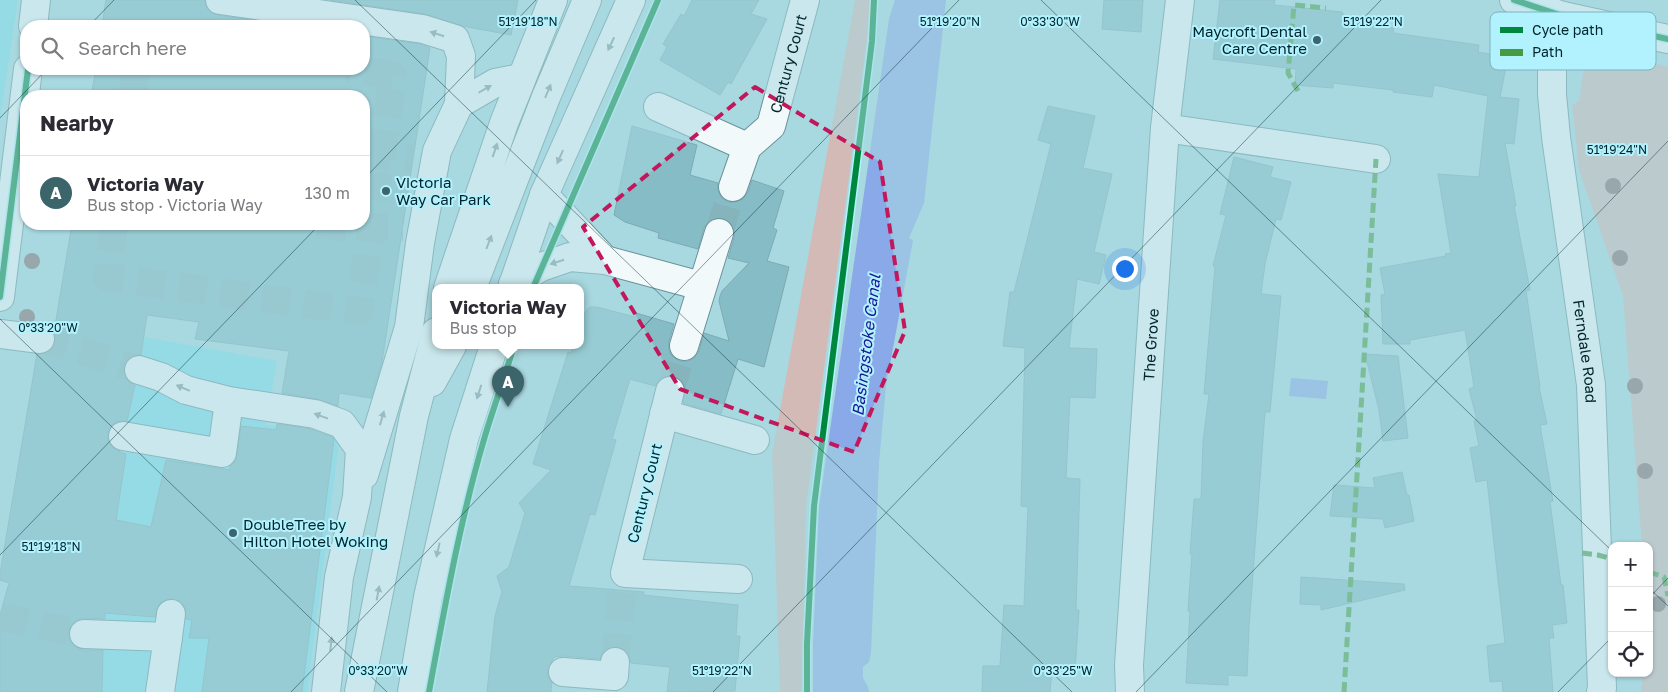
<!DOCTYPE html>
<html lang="en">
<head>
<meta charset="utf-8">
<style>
	body { margin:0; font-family:"Golos Text",sans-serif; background:#f2f2f3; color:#2b2b33 }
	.controls { position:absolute; right:15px; bottom:15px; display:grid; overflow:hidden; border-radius:10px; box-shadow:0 1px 4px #0004 }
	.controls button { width:45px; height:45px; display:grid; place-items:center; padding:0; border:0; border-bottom:1px solid #e1e1e2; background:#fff; color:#2b2b33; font:25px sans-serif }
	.you { position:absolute; left:1124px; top:268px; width:18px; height:18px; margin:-12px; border:4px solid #fff; border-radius:50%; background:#1a73e8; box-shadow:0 0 0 8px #1a73e833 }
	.badge { display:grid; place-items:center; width:32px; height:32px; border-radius:50%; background:#3b646b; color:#fff; font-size:16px; font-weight:700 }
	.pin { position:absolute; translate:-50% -41px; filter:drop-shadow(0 1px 2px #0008) }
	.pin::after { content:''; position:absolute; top:26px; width:18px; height:15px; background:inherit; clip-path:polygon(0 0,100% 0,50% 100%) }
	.popup { position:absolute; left:432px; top:284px; width:152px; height:65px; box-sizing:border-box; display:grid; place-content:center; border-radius:10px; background:#fff; filter:drop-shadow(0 1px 4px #0005); font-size:16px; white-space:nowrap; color:#7c7c81 }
	.popup b { font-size:19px; color:#2b2b33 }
	.popup::after { content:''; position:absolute; left:50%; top:100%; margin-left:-10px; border:10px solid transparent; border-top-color:#fff }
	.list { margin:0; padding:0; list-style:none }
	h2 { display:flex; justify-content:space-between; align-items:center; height:65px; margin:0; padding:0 20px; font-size:21px }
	h2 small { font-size:16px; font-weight:400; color:#7c7c81 }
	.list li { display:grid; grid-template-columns:32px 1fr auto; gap:15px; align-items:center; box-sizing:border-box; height:75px; padding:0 20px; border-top:1px solid #e1e1e2 }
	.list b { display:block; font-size:19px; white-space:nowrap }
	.list p { margin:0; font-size:16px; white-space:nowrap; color:#7c7c81 }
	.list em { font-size:16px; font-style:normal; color:#7c7c81 }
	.icon { flex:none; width:28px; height:28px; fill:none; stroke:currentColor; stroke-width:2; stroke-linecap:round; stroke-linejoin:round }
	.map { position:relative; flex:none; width:1668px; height:692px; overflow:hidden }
	.search { position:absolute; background:#fff; box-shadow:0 1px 4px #0004; left:20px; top:20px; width:350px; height:55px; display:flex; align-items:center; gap:12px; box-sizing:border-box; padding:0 18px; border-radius:20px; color:#7c7c81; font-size:19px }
	.panel { position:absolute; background:#fff; box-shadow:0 1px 4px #0004; left:20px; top:90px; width:350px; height:140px; border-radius:20px }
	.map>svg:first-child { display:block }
	.built { fill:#7edeee }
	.green { fill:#d3bab6 }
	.water { fill:#89a9e8 }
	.building { fill:#86bcc5; stroke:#7dabb3 }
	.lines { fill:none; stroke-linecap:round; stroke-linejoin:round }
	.minor-tunnel { stroke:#86b4bc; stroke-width:28; stroke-dasharray:28 14; stroke-linecap:butt }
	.minor-casing { stroke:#6a939a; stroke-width:30 }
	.major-casing { stroke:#6a939a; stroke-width:30 }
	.minor { stroke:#f2f9fa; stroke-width:28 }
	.major { stroke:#f2f9fa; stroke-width:28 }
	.quiet { stroke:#469b42; stroke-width:5; stroke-dasharray:10 5; stroke-linecap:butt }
	.cycleway-casing { stroke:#b2f2fe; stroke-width:9 }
	.cycleway { stroke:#00873e; stroke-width:6 }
	.tree { fill:#836c6a }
	.oneway { fill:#859a9d }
	.marked { fill:none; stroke:#c2185b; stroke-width:4; stroke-dasharray:10 6; stroke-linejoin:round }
	.ticks { fill:none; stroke:#00252c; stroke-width:1; stroke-opacity:0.45 }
	.poi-dot { fill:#3b646b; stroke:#b2f2fe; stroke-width:2 }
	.labels { text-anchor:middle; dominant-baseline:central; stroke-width:4; stroke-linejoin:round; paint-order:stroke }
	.poi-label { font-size:15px; fill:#00252c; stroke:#b2f2fe; text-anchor:start }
	.street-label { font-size:15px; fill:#00252c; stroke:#b2f2fe }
	.water-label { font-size:16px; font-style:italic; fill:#1b1597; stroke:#b2f2fe }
	.key { fill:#b2f2fe; stroke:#7db4bf; stroke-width:1 }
	.key-label { font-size:14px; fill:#00252c }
	.ticks-label { font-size:12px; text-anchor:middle; fill:#00252c; stroke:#b2f2fe; stroke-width:4; stroke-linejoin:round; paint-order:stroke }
</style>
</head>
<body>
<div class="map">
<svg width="1668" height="692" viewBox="0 0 1668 692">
	<rect width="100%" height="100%" fill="#a8d8e0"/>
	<path class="built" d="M0 0H18L0 119Z
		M144 337 277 361 266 425 340 435 307 692H0V615L2 607 84 625 118 457 139 370Z"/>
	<path class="green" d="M855 0H871L867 38 806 507 802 692H780L772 454Z
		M1593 47 1668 67V692H1641L1643 673H1649V546H1642L1623 296 1579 170 1572 105 1579 101 1583 73Z"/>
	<path class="water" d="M895 0H946L924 203 909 238 913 240 886 386 879 463 871 653 869 662 863 667V678L868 687 869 692H813V644L819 507 889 19Z
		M1291 378 1328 381 1326 399 1289 396Z"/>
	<path class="building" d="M106 0H205L206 6 210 12 217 15 293 26H102Z
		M330 0H518L511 35 462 26 425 14Z
		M692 0H759L751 14 767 19 731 84 728 82 720 95 660 60 667 47 663 44 681 14 684 16Z
		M1104 0H1143L1141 32 1102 29Z
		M1220 0H1275L1274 5 1342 12V14H1344L1343 23 1394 28 1393 33 1479 45 1478 52 1508 57 1500 97 1519 99 1514 144 1505 143 1516 206H1514L1530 290 1526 291 1540 387H1539L1547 424 1540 425 1553 501 1550 502 1561 585H1563L1567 623 1552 625 1554 638H1549L1553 692H1503L1502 681 1490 682 1487 646 1505 643 1487 480 1476 482 1470 448 1479 446 1474 421 1477 420 1469 389 1474 387 1465 330 1410 340V344H1383L1381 295 1385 294 1380 268 1446 256 1445 254 1451 253 1438 174 1479 177 1488 96 1434 85 1432 97 1393 92V90L1333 83V88L1295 85 1296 69 1213 59Z
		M364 36 420 44 430 48 382 362 371 398 339 393 338 406 318 399 282 393 289 351 195 339 199 322 147 315 141 355H135L129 358 124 366V374L127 380 135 385 127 421 117 422 111 426 108 434V441L113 448 120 451 119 452 126 454 116 520 151 527 166 460 230 470V466L235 462 237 455 241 426 276 430 277 424 311 429 332 437 334 439 302 692H202L209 638H189L192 620 186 619 185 608 180 601 173 599 165 600 159 604 155 617 105 613V619L84 618 77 620 71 625 68 634 70 641 75 647 83 650H103L102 692H0V615L9 583 0 580V574L37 354 46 353 53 348 55 341 54 332 72 224H364V96H91L96 69H364Z
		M1048 106 1095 116 1083 168 1112 174 1094 252 1106 255 1099 284 1077 279 1069 348 1097 349 1095 398 1070 397 1066 478 1080 479 1076 610H1079L1075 671 1052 669 1050 692H982L983 666H1000L1004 605 1024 606 1028 507 1021 506 1025 348 1003 346 1010 292H1014L1051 144 1038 140Z
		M632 126 697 145 690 175 718 183V190L721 197 727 202H735L743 199 748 192 752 180 784 191 773 228 777 230 767 261 789 267 764 367 738 359 721 414 683 403 685 386 680 379 674 376H665L659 380 655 386 630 379 612 439 616 440 595 515 590 514 569 586 644 592 643 595 738 605 736 636H740L735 691 667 692 670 667 631 663 629 656 624 649 616 646 608 648 602 653 600 659 564 656 554 657 547 671 549 678 552 682 551 692H487L495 616 502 592 497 576 509 567 525 513 519 503 551 470 533 464 568 352 571 353 573 346H580V324L584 313 590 307H597L635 317 636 313 674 324 669 341V350L672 356 679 361H688L694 358 699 351 704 333 729 341 719 301 720 296 722 291 749 263 728 258 734 238V230L731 223 724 218H716L708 222 704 228 698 249 658 238 659 233 625 222 614 215Z
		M1234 157 1273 167 1270 177 1291 182 1281 220 1276 219 1265 264 1261 294 1281 296 1270 412H1265L1249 627 1247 676 1228 675V685L1186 683 1190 611H1188L1192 554H1190L1194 499H1201L1203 442 1209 394H1204L1215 267 1213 266 1226 215 1220 214Z
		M1365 354 1398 356 1408 438 1383 441 1379 410Z
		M1402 472 1407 495H1409L1414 521 1385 528 1383 519 1330 516 1334 485 1375 488 1373 478Z
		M1301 577 1404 584 1405 590 1321 610V605L1300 604Z"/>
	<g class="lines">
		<path class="minor-tunnel" d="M132 96 136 69
			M364 153 413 159
			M114 224 107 277 359 311 393 75 347 69
			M318 224 339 227H403
			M719 233 733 187
			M40 339 93 354 139 370
			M670 391 684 346
			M0 617 84 634
			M615 662 622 591"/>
		<g class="minor-casing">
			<g id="minor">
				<path d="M220 0 423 29 455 39 461 56 459 104"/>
				<path id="s1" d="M1563 16 1555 30 1552 46V94L1556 137 1591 385 1602 688 1601 692"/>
				<path d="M33 26 36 0"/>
				<path d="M658 107 747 147"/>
				<path d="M1165 128 1376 159"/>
				<path id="s2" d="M733 187 747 147 771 126 805 0"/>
				<path d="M544 195 605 260"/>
				<path d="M513 284 541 267 570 257 605 260 701 286"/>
				<path d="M0 297 28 69"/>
				<path d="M0 334 40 339"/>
				<path d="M684 346 719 233"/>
				<path d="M139 370 161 377 186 390 229 401 315 414 342 424 360 449 357 497 339 577 326 692"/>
				<path d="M670 391 625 573 738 579"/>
				<path d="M664 414 755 440"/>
				<path d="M123 436 222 453 229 401"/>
				<path d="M364 475 409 327 420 243 437 151 459 104 495 83 521 78"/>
				<path d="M84 634 168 637 171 614"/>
				<path d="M563 672 614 676 615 662"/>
				<path d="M160 692 168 637"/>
				<path id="s3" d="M1130 692 1129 665 1165 128 1180 0"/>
			</g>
		</g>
		<g class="major-casing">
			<path id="major" d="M1514 0 1563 16 1668 39
				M448 288 504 123 553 0
				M472 288 546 97 587 0
				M512 288 544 195 631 0
				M432 382 452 346
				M359 692 414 416 436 332
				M412 692 428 597 464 439 494 346"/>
		</g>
		<use href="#minor" class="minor"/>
		<use href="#major" class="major"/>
		<path class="quiet" d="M1298 91 1288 73 1294 5 1326 8
			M1582 553 1598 555 1612 559
			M1649 572 1664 577 1668 596
			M1344 692 1376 159"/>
		<g class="cycleway-casing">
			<path id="cycleway" d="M1514 0 1563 16 1668 39
				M533 288 658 0
				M0 297 28 69
				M429 692C445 606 460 520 485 436 494 406 505 376 514 346
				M807 692V644L814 506 872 41 874 0"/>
		</g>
		<use href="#cycleway" class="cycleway"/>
	</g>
	<g class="tree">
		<circle cx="1613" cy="186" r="8"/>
		<circle cx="1620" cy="258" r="8"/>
		<circle cx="32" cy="261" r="8"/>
		<circle cx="27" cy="317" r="8"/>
		<circle cx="1635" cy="386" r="8"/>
		<circle cx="1645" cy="471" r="8"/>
		<circle cx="1658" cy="604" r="8"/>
	</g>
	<defs><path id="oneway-solid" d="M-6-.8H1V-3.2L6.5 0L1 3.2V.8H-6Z" transform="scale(1.25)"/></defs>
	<g class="oneway">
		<use href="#oneway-solid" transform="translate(437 34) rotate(-162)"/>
		<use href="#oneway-solid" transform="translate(611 44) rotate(115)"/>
		<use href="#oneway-solid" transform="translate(485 89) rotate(-30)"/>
		<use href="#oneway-solid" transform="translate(548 91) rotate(-67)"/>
		<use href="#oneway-solid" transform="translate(495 150) rotate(-71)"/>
		<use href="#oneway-solid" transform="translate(560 157) rotate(114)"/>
		<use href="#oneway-solid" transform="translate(489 242) rotate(-69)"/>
		<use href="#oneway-solid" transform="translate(557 262) rotate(162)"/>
		<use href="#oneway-solid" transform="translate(183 388) rotate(-157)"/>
		<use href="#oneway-solid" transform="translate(479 392) rotate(108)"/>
		<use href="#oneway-solid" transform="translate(321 416) rotate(-160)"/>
		<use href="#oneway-solid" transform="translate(382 418) rotate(-74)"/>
		<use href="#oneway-solid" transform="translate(438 550) rotate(103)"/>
		<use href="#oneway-solid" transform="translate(378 593) rotate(-79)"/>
		<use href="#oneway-solid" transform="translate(331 644) rotate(-84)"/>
	</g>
	<path d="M0 0H1668V692H0ZM755 87 880 162 905 331 854 452 680 389 583 227Z" fill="#a8d8e0" fill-opacity=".55" fill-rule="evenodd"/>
	<path class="marked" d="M755 87 880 162 905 331 854 452 680 389 583 227Z"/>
	<path class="ticks" d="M355 0 1072 692M1041 0 1612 551M89 26 114 0M0 118 47 69M364 179 536 0M0 319 387 692M0 555 320 224M1649 588 1668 606M1649 598 1668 578M291 692 959 0M713 692 1381 0M1136 692 1668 141M1558 692 1612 637"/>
	<g class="poi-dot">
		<circle cx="1317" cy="40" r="5"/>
		<circle cx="386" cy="191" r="5"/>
		<circle cx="233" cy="533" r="5"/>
	</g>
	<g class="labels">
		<g class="poi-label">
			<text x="1307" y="31" text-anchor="end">Maycroft Dental<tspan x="1307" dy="17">Care Centre</tspan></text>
			<text x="396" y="182">Victoria<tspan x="396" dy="17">Way Car Park</tspan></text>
			<text x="243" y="524">DoubleTree by<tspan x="243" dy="17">Hilton Hotel Woking</tspan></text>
		</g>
		<g class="street-label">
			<text stroke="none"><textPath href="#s2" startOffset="139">Century Court</textPath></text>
			<text stroke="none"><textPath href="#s3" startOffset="348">The Grove</textPath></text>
			<text stroke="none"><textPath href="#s1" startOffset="340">Ferndale Road</textPath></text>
			<text transform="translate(644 493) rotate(-76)">Century Court</text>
		</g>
		<g class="water-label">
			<text transform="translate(866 345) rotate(-83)">Basingstoke Canal</text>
		</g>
	</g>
	<rect x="1490" y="12" width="166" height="58" rx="8" class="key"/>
	<rect x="1500" y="27" width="23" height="6" fill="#00873e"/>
	<rect x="1500" y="49" width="23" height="7" fill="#469b42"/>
	<g class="key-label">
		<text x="1532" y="35">Cycle path</text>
		<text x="1532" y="57">Path</text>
	</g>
	<g class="ticks-label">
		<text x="1050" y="26">0°33'30"W</text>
		<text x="1373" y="26">51°19'22"N</text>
		<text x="528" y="26">51°19'18"N</text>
		<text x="950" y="26">51°19'20"N</text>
		<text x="1617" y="154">51°19'24"N</text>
		<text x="48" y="332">0°33'20"W</text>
		<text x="51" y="551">51°19'18"N</text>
		<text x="722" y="675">51°19'22"N</text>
		<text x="378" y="675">0°33'20"W</text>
		<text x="1063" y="675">0°33'25"W</text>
	</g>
</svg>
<div class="controls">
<button>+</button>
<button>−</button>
<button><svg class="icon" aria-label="locate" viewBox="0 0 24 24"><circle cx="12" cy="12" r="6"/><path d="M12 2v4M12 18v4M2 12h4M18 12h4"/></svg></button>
</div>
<div class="you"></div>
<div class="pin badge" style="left:508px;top:407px">A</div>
<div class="popup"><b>Victoria Way</b>Bus stop</div>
<div class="search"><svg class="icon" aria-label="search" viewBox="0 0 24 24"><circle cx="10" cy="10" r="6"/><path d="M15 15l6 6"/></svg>Search here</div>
<section class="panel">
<h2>Nearby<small></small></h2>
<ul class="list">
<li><span class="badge">A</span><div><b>Victoria Way</b><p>Bus stop · Victoria Way</p></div><em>130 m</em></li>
</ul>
</section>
</div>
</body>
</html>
